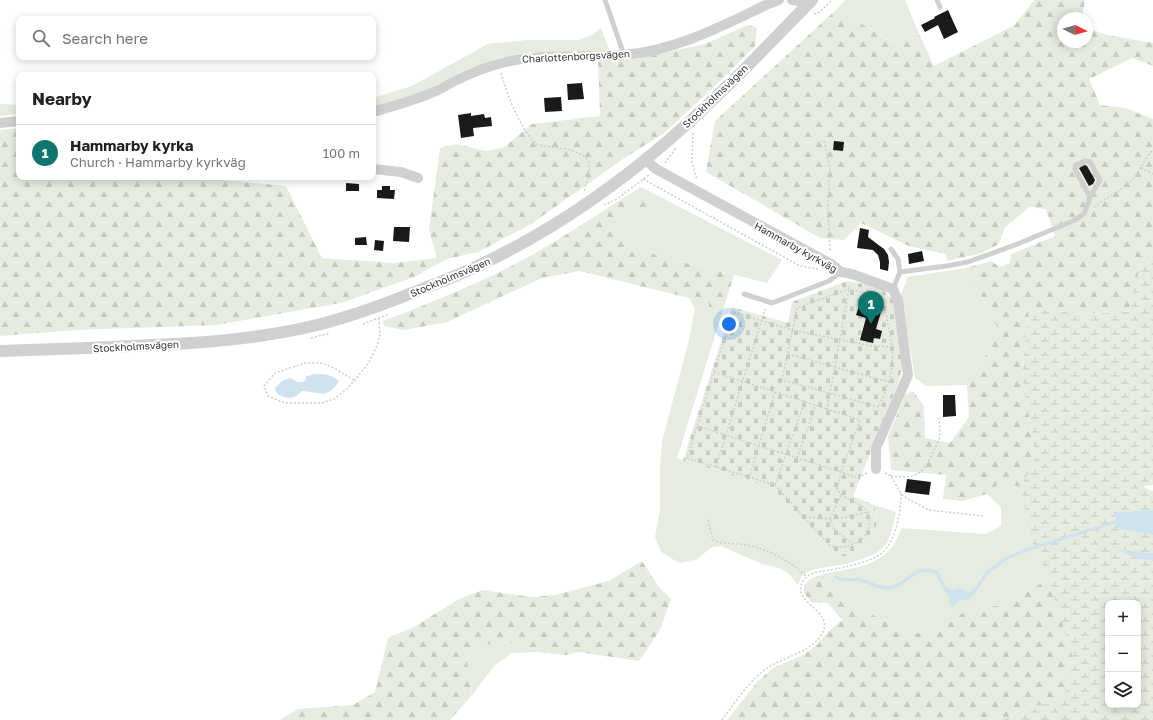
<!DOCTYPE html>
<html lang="en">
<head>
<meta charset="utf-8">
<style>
	body { margin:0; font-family:"Golos Text",sans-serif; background:#f6f6f6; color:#202124 }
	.controls { position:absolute; right:12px; bottom:12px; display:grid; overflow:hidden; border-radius:8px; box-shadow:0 2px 10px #0003 }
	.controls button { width:36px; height:36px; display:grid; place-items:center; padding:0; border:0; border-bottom:1px solid #e0e0e0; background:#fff; color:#202124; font:20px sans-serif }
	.compass { position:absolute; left:1057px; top:12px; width:36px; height:36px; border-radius:50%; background:#fff; box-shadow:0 2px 10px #0003; rotate:95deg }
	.you { position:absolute; left:729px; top:324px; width:14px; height:14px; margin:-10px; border:3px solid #fff; border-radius:50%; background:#1a73e8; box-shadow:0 0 0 6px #1a73e833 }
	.badge { display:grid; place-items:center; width:26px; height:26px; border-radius:50%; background:#0f766e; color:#fff; font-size:13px; font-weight:700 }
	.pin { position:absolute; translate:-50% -33px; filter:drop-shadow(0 1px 2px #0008) }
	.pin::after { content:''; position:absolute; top:21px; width:14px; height:12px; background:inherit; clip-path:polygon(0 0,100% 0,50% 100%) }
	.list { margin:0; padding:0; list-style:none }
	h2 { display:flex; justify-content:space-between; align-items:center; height:52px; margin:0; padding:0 16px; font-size:17px }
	h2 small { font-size:13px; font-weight:400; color:#757577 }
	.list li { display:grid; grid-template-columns:26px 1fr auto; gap:12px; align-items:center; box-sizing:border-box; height:56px; padding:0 16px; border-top:1px solid #e0e0e0 }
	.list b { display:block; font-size:15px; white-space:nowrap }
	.list p { margin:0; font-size:13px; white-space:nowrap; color:#757577 }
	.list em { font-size:13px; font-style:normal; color:#757577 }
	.icon { flex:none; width:22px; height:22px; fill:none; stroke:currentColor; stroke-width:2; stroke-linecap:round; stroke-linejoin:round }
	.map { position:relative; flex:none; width:1153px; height:720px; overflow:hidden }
	.search { position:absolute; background:#fff; box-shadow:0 2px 10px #0003; left:16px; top:16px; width:360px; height:44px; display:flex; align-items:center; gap:10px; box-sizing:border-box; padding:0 14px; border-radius:8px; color:#757577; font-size:15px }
	.panel { position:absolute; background:#fff; box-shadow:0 2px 10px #0003; left:16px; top:72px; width:360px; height:108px; border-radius:8px }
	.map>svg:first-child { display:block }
	.green { fill:#e6ecdf }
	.forest { fill:url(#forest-firs) }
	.wetland { fill:url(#wetland-marsh); fill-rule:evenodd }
	.cemetery { fill:url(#cemetery-stones) }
	.water { fill:#cfe2ee }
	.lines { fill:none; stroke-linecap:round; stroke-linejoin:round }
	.stream { stroke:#cfe2ee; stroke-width:3 }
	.building { fill:#1a1a1a }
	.path { stroke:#cdcdcd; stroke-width:1.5; stroke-dasharray:2 2; stroke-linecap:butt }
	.service { stroke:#d0d0d0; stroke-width:5 }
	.minor { stroke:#d0d0d0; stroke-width:10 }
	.tertiary { stroke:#d0d0d0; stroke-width:12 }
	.labels { text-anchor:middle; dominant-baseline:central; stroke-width:4; stroke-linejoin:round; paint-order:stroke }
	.street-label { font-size:10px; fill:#333; stroke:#fff }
</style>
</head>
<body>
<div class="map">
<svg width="1153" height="720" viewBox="0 0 1153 720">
	<defs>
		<pattern id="forest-firs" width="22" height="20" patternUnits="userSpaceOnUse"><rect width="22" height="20" fill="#e6ecdf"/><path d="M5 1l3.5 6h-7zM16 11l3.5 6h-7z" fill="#c6cbc0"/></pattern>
		<pattern id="wetland-marsh" width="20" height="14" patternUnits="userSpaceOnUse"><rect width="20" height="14" fill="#e6ecdf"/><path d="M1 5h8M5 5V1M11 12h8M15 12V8" fill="none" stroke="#c6cbc0"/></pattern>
		<pattern id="cemetery-stones" width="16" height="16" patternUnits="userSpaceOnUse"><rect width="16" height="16" fill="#e6ecdf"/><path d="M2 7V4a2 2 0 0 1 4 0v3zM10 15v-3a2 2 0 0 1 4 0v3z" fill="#c6cbc0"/></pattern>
	</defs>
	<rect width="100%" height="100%" fill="#fff"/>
	<path class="green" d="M845 0H905L920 36 893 42 837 9Z
		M601 28 610 51 530 52 500 58 463 71 423 92 373 108V98L412 86 488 44 528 40H578L592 35Z
		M0 104 19 105V114L0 116Z
		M641 187 782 260 767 283 658 256 619 239 603 226 616 217 649 205 643 198 629 203 620 200Z
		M1153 255V485L1143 486 1149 490 1153 491V510L1115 512 1116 528 1153 535V553L1119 550 1138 559 1153 561 1081 565 1049 579 1000 606 971 607 940 629 911 634 845 601 822 580 810 579C836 567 872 573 892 547 896 542 899 534 902 528L985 534 1001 526V507L987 494 1000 482Z
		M966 268 1000 332 967 385 926 386 915 378 901 294 908 277Z
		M689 298 708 301 710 310 722 313 677 458 773 488 835 559 877 516 874 505 896 512C894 522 892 533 887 542 881 555 854 562 841 565 829 567 811 567 802 576 800 579 799 582 798 585L788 573 779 568 762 564 721 546 712 547 696 560 679 563 661 552 655 537 660 510V467L662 441 688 344 695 309Z
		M509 642 538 652 512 653 495 665 472 695 467 660 474 646Z"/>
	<path class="forest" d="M1034 0H1085L1082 18H1063V42H1087V28L1107 35 1153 43V66L1132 58 1089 79 1100 105 1126 108 1153 119V255L1142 260 1128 312 1083 314 1029 308 1022 376 1036 457 1021 487 1000 482 987 494 962 501 943 499 946 475 891 470 888 437 905 395 913 391 924 406 925 438 950 443 969 417 967 385 1000 332 966 268 992 261 999 267 1010 263 1011 254 1055 236 1046 209 1030 207 1005 227 999 244 982 253 947 261 946 254 909 246 861 223 844 240 820 238 706 172 715 121 837 9 892 42 920 36 934 66 1015 25Z
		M748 25 757 28 755 46 711 90 663 134 623 159 531 224 478 252 447 259 414 277 341 303 216 325 74 330 0 336V130L19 128V177H222L223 180 286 186 322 258 394 263 437 258 429 230 440 148 456 144 485 151 503 148 532 124 600 116 598 61 636 59 705 44Z
		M643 198 650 205 616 217 603 226 619 239 658 256 734 275 722 313 710 310 708 301 689 298 580 271 542 278 447 322 404 330 384 326 383 321C433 302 483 282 530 256 561 239 590 219 620 200L629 203Z
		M642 561 659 587 671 599 660 630 639 661 578 652 566 655 538 652 509 642 474 646 467 660 472 695 450 720H280L298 709 353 705 375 692 388 638 412 628 461 598 483 590 531 597 555 595 609 581Z
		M1081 565 1138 603H1108V695L1029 707 1003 720H727L759 680 773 668 803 655 818 644 828 632 842 620 828 603 811 602 804 593V585L810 579 822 580 845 601 911 634 940 629 971 607 1000 606 1049 579Z"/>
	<path class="wetland" d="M1153 255V485L1143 486 1149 490 1153 491V510L1115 512 1116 528 1153 535V553L1119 550 1138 559 1153 561V720H1003L1029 707 1063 701 1073 658 1049 579 1031 539 1021 487 1036 457 1022 376 1029 308 1083 314 1128 312 1142 260ZM1108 603H1138V705H1108Z"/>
	<path class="cemetery" d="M847 281 876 286 885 292 893 300 901 352 902 368 899 381 853 496 874 505C878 519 878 537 864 547 856 553 844 556 835 559L773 488 683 460 732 307 788 323 792 302Z"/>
	<path class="water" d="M314 374C325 374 331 374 339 381 327 400 320 392 302 391 292 401 287 399 276 393L275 388 282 381 290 378 298 382H303L306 379 305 377Z
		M1153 510V535L1116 528 1115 512Z
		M1117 550 1153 553V561L1138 559Z
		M947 587 952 590 959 588 967 592H970L973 588 977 591 970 599 958 601 953 607 950 605C950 598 949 595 943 591Z"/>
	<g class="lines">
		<path class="stream" d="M836 577C846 583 850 578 860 580 870 582 879 589 890 588 893 588 895 586 898 585 914 576 916 566 937 572L945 589 948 590
			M973 593 988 572 1007 558 1023 551 1115 522"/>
	</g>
	<path class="building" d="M948 10 958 32 944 39 938 25 925 32 921 25 935 18 934 17Z
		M582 83 584 99 568 100 567 84Z
		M561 97 562 111 545 112 544 98Z
		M471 113V116L484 114 485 118 491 117 492 126 473 128 474 136 461 138 458 115Z
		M834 141 844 142 843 151 833 150Z
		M1085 165 1087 166 1095 180 1093 184 1089 186 1079 168Z
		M346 183 359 184V191H346Z
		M382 186H390V190H395L394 199 377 198V190H382Z
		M394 227H410L409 242 393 241Z
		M860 228 869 230 868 237 884 249 888 255 889 262 888 271 880 269V262L878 255 873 250 857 248Z
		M366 237 367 245H355V238Z
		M375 240 384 241 383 251 374 250Z
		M922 251 924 261 909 264 908 254Z
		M859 306 881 312 876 329 882 331 880 339 874 338 873 343 860 340 866 318 856 315Z
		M943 395H955L956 416 943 417Z
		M907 479 931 482 929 495 905 492Z"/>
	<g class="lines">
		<path class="path" d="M814 14 820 12 832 0
			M501 73C507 94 520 130 537 144 540 146 547 146 552 147 563 149 585 150 589 164 591 172 586 184 584 191
			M693 133 692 162 697 180
			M824 141 830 169 828 208 830 252
			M665 163 676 148
			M1141 168 1153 174
			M643 179 800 266 818 269
			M604 205 617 199 649 175
			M1094 207C1106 198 1120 191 1131 181 1140 172 1144 159 1153 150
			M363 324 389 314
			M311 338 330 333
			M788 354 889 382 879 407 782 380 797 308 849 289 872 294 882 301 886 314 892 346
			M714 372 827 409
			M354 380 334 368 322 363H305L275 373 264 386 268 396 285 403H322L334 399 347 389 368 364 377 346 380 335 379 319
			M697 426 841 472 860 420 827 409 850 284
			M797 458 816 405
			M716 467 765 309
			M867 473 858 478 841 472 837 489C845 502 864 502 868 513 876 537 851 551 830 546L775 485 687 458 733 312 792 330 872 346 893 347 892 367 889 382
			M885 473 891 476 901 494 908 499 929 510 984 516
			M891 476C900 477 911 478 919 473 926 469 936 447 939 439 941 431 939 424 939 417
			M749 478 775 392
			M775 485 805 401
			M841 495 830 519 833 528 853 544
			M805 517 830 519 842 518 868 512
			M708 520 713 540C724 545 736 543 747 545 770 550 790 561 807 577
			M722 720C733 705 748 683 763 671 780 657 813 653 823 632 833 609 790 603 803 581 808 572 822 571 830 570 842 568 874 561 882 553 896 541 901 512 901 494"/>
		<path class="service" d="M605 0 624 55
			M937 0 940 7
			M891 249 898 259 900 272
			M893 289 900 272 946 266 968 262 1015 245 1075 220 1084 214 1090 197 1100 180 1090 162 1085 161 1076 165 1075 169 1090 197
			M744 294 772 303 829 281 841 272"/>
		<path class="minor" d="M792 0 799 1 806 6
			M373 112C394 106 416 100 436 91 443 88 450 83 457 80 473 72 489 66 506 62 544 53 584 58 623 55 675 51 722 26 768 4L779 0
			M0 123 19 121
			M645 159 656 169 831 264 841 272 852 274 893 289 898 301 908 375 876 448V469
			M373 169 401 172 418 178"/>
		<path class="tertiary" d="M0 351C51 349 102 348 152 345 208 343 264 338 317 325 353 316 388 303 422 289 438 283 454 277 469 270 542 237 610 191 670 139 720 96 766 47 812 0"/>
	</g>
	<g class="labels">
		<g class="street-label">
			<text transform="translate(576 56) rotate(-3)">Charlottenborgsvägen</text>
			<text transform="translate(715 96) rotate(-44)">Stockholmsvägen</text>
			<text transform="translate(796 247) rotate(29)">Hammarby kyrkväg</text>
			<text transform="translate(450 277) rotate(-23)">Stockholmsvägen</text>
			<text transform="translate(136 346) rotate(-3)">Stockholmsvägen</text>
		</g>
	</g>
</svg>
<div class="controls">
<button>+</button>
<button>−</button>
<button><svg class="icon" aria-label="layers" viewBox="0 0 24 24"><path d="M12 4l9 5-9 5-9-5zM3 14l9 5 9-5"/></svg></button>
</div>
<svg class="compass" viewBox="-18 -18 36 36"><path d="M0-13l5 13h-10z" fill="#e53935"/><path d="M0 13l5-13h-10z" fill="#757577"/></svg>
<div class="you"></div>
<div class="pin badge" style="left:871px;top:324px">1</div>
<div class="search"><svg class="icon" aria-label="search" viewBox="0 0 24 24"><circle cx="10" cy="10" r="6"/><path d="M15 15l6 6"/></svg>Search here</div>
<section class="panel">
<h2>Nearby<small></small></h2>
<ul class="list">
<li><span class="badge">1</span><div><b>Hammarby kyrka</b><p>Church · Hammarby kyrkväg</p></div><em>100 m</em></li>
</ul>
</section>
</div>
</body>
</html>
